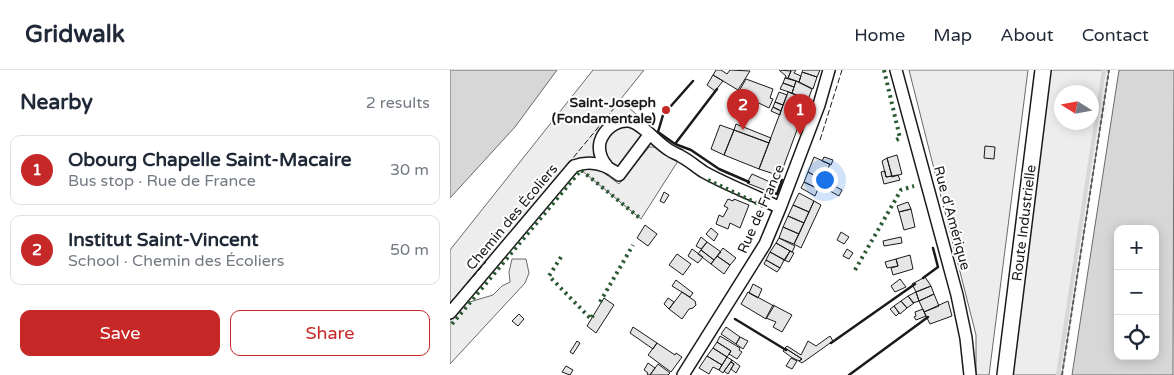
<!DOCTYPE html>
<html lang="en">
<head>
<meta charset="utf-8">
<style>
	body { margin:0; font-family:"Varela Round",sans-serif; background:#f6f6f7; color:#1f2937 }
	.controls { position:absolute; right:15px; bottom:15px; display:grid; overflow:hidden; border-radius:10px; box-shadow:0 2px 12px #0003 }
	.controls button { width:45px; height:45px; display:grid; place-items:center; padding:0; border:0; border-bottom:1px solid #e0e1e3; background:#fff; color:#1f2937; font:25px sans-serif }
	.compass { position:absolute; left:604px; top:15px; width:45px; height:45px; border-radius:50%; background:#fff; box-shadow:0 2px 12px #0003; rotate:281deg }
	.you { position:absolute; left:374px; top:109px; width:18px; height:18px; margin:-12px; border:4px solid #fff; border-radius:50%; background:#1a73e8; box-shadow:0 0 0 8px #1a73e833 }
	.badge { display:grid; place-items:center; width:32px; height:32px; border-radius:50%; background:#c62828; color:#fff; font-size:16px; font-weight:700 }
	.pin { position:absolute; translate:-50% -41px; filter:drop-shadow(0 1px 2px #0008) }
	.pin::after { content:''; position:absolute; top:26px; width:18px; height:15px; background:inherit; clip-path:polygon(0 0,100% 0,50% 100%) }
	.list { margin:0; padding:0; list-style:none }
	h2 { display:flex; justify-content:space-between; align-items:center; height:65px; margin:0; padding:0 20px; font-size:21px }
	h2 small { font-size:16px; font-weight:400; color:#747a83 }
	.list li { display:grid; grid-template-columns:32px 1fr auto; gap:15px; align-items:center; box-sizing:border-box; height:70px; margin:0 10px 10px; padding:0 10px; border:1px solid #e0e1e3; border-radius:10px }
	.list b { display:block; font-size:19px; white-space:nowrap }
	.list p { margin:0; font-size:16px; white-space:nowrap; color:#747a83 }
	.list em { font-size:16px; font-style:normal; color:#747a83 }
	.actions { display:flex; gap:10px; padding:15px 20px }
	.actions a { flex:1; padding:11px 0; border:1px solid #c62828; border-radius:10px; text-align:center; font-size:18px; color:#c62828 }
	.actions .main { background:#c62828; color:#fff }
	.icon { flex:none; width:28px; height:28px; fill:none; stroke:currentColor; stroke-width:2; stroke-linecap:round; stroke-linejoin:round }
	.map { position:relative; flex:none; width:724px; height:305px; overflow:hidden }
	header { display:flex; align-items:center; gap:30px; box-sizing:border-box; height:70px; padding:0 25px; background:#fff; border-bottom:1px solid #e0e1e3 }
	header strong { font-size:24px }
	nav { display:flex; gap:28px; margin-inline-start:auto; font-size:18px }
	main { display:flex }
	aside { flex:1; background:#fff }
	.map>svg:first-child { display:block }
	.built { fill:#ededed; stroke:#6a6a6a; fill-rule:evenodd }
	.water { fill:#d7d7d7; stroke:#6a6a6a; fill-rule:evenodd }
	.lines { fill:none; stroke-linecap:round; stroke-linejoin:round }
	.stream { stroke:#d7d7d7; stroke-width:4 }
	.building { fill:#e6e6e6; stroke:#1a1a1a }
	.street-casing { stroke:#1a1a1a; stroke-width:14 }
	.secondary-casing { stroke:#1a1a1a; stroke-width:18 }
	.path { stroke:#5f5f5f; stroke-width:2; stroke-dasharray:4 2.5; stroke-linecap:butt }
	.street { stroke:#fff; stroke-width:11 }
	.secondary { stroke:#fff; stroke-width:15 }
	.hedge { stroke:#2b5a34; stroke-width:4; stroke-dasharray:2.5 4; stroke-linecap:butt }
	.fence { stroke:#1a1a1a; stroke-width:1; stroke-dasharray:6 2.5; stroke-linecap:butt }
	.wall { stroke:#1a1a1a; stroke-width:2.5 }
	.poi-dot { fill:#c62828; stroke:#fff; stroke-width:2 }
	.labels { text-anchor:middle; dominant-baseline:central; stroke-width:4; stroke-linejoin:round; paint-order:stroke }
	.poi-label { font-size:14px; font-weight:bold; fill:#1a1a1a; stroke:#fff; text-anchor:end }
	.street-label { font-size:14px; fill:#1a1a1a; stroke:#fff }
</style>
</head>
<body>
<header>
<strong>Gridwalk</strong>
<nav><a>Home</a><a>Map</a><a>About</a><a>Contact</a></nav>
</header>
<main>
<aside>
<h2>Nearby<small>2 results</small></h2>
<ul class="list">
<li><span class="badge">1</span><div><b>Obourg Chapelle Saint-Macaire</b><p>Bus stop · Rue de France</p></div><em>30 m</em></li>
<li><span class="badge">2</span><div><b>Institut Saint-Vincent</b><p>School · Chemin des Écoliers</p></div><em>50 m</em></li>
</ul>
<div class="actions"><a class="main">Save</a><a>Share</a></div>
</aside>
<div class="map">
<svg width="724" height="305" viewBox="0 0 724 305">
	<rect width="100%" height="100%" fill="#fff"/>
	<path class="built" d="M143 0H194L170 30 193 50 189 55 199 65 169 105 146 97 169 114 199 77H205L228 91 191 149 131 100 136 93 124 96 120 92 0 233V180Z
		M459 0H578L539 305H526V265Z
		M593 0H659L612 305H555ZM612 22H642V52H612Z
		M62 189H76L79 203 75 213 0 294V249L13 234 43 225 52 216 60 212 59 202Z"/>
	<path class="water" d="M0 0H107L65 57 0 128Z
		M669 0H724L723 305H622ZM668 159H705V286H668Z"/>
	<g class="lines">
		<path class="stream" d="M608 305 654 0"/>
	</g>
	<path class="building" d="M266 0H271L277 4 280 0 300 1 288 20 263 5Z
		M329 0 341 1 338 8H335L336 6Z
		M340 0H346L344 3 351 6 349 12 338 8 341 1Z
		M353 0H370L367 7 352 2Z
		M352 2 367 7 363 19 349 12Z
		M263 5 273 11 265 21 257 15Z
		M335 8 346 11 344 17 333 13Z
		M296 9 323 19 320 28 323 29 319 38 288 23Z
		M346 11 362 19 358 30 342 23Z
		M333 13 344 17 342 23 330 19Z
		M329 22 337 25 333 35 325 32Z
		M338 22 358 30 330 106 309 99Z
		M325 32 333 35 331 41 323 37Z
		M323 37 331 41 330 45 321 41Z
		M286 54 321 68 319 73 284 60Z
		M270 55 284 60 274 85 261 79Z
		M284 60 319 73 309 99 274 85Z
		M535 76 545 77 544 89 534 88Z
		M447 85 452 104 442 107 437 88Z
		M364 87 380 94 373 110 358 102Z
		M374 87 383 90 381 95 372 91Z
		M437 88 442 106 436 107 432 91Z
		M435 101 436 107 448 105 450 110 434 114 431 102Z
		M358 102 373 110 369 119 354 112Z
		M302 104 320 112 318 117 324 120 322 123 297 113Z
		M373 110 392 120 389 126 371 116Z
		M354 112 368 119 365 126 351 118Z
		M214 122 219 125 214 133 210 131Z
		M349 123 364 131 359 142 343 135Z
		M278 129 283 131 284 129 299 135 290 158 280 153 278 159 266 154 269 145 273 147 278 138 274 136Z
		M364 131 371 135 351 178 344 174Z
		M458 132 461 139 449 142 447 136Z
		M343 135 359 142 354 153 338 146Z
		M461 139 465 157 454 160 449 142Z
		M338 146 354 153 349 164 333 157Z
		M195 155 207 164 198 176 187 168Z
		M333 157 349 164 344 174 329 168Z
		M261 158 268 164 264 171 256 164Z
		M391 162 399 167 394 174 387 170Z
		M251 167 257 172 251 179 246 176Z
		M451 167 452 173 434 176 433 171Z
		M329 168 345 176 342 182 326 173Z
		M257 172 271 182 264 190 251 180Z
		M326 173 340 181 335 190 320 182Z
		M273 178 286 188 280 195 267 186Z
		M242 179 253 187 248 193 238 186Z
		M397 179 403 183 399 189 393 186Z
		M251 180 264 190 261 194 248 184Z
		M340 181 344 183 339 192 334 190Z
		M320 182 334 190 330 198 316 190Z
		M227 184 241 194 233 205 219 195Z
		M460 185 463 199 443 205 441 198 448 196 446 189Z
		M267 186 280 195 274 204 261 194Z
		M446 189 448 196 437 198 435 192Z
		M316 190 330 198 327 202 314 194Z
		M475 207 481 216 466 222 462 214Z
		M450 209 456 217 445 222 441 216Z
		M226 210 243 223 240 227 222 216Z
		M303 214 312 219 308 228 299 223Z
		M481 216 484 224 469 231 466 222Z
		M232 222 245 231 246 235 243 238 239 239 232 249 219 239Z
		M298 222 324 236 316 249 291 234Z
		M466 222 469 231 463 233 458 226Z
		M484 224 489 236 474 242 469 231Z
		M458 226 464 233 457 238 451 231Z
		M154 228 164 235 146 263 137 256Z
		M218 228 224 232 219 239 214 234Z
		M451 231 457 238 450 244 444 236Z
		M498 231 502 246 480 254 474 242Z
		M323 235 342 245 332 262 323 257 326 252 316 248Z
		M444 236 449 243 446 246 440 239Z
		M473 239 476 246 466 250 464 247 466 246 465 242Z
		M69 244 74 249 68 256 62 251Z
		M183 257 207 273 203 279 180 263Z
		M276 257 290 267 286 274 271 264Z
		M270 266 290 278 289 280 292 282 287 289 279 284 281 281 267 272Z
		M380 266 383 271 352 293 349 291 352 289 335 278 337 276 351 285 358 271 366 276Z
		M290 267 298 271 293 279 286 274Z
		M127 271 130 273 123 284 120 282Z
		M267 272 281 281 277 287 263 278Z
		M207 273 225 285 226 283 232 287 221 302 198 285Z
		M263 278 277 287 272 295 257 286Z
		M335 278 352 289 349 291 341 287 333 281Z
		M257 286 272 295 269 300 263 297 259 304 249 298Z
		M277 287 282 290 273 303 269 300Z
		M341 288 347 291 342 299 336 296Z
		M282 290 290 296 286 303 281 299 284 294 281 292Z
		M281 292 284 294 278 304 274 301Z
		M198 293 205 298 200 305H197L198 303 194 300Z
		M208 294 220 303 218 305H200Z
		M116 296 123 300 120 305 112 302Z"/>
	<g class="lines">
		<g class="street-casing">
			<path id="street" d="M446 0 507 225 516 268 520 305
				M157 96C151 89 148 81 150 72 154 59 166 50 179 51 192 53 207 73 219 80 223 83 228 84 232 87 240 91 247 98 254 102 279 116 305 125 330 138
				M0 243 124 96C140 90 156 94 169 105L199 65
				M233 305 315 174 330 138 369 35 379 0"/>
		</g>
		<g class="secondary-casing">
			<path id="secondary" d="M555 305 593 0"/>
		</g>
		<path class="path" d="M612 305 659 0"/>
		<use href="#street" class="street"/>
		<use href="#secondary" class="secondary"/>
		<path class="hedge" d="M434 0 450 68 443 72
			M258 110 315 137
			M111 187 99 206 141 249 143 245
			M405 200 451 120 464 116
			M150 232 183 175
			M2 254 131 100 191 149"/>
		<path class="fence" d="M370 70 392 0
			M118 94 170 31
			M0 233 36 192"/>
		<path class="wall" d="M243 11 213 45 208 62 225 74 241 80 269 99 299 112
			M225 74 267 19
			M320 121 327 124 332 110
			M473 208 488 197 483 178
			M285 249 336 280
			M381 273 465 214
			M399 305 478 247"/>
	</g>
	<circle class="poi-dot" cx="216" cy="40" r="5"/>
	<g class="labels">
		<g class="poi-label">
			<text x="206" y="32">Saint-Joseph<tspan x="206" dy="16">(Fondamentale)</tspan></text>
		</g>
		<g class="street-label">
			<text transform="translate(311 139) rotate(-66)">Rue de France</text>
			<text transform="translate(62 147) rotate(-50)">Chemin des Écoliers</text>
			<text transform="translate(502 148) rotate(75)">Rue d'Amérique</text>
			<text transform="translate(574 153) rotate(-83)">Route Industrielle</text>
		</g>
	</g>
</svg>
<div class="controls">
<button>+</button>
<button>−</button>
<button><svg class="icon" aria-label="locate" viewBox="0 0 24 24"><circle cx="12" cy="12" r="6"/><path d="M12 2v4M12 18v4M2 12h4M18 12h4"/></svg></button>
</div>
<svg class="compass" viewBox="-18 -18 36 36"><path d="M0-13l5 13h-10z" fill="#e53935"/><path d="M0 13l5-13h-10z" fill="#747a83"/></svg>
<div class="you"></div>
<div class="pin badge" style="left:350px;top:65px">1</div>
<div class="pin badge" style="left:293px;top:60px">2</div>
</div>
</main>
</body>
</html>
